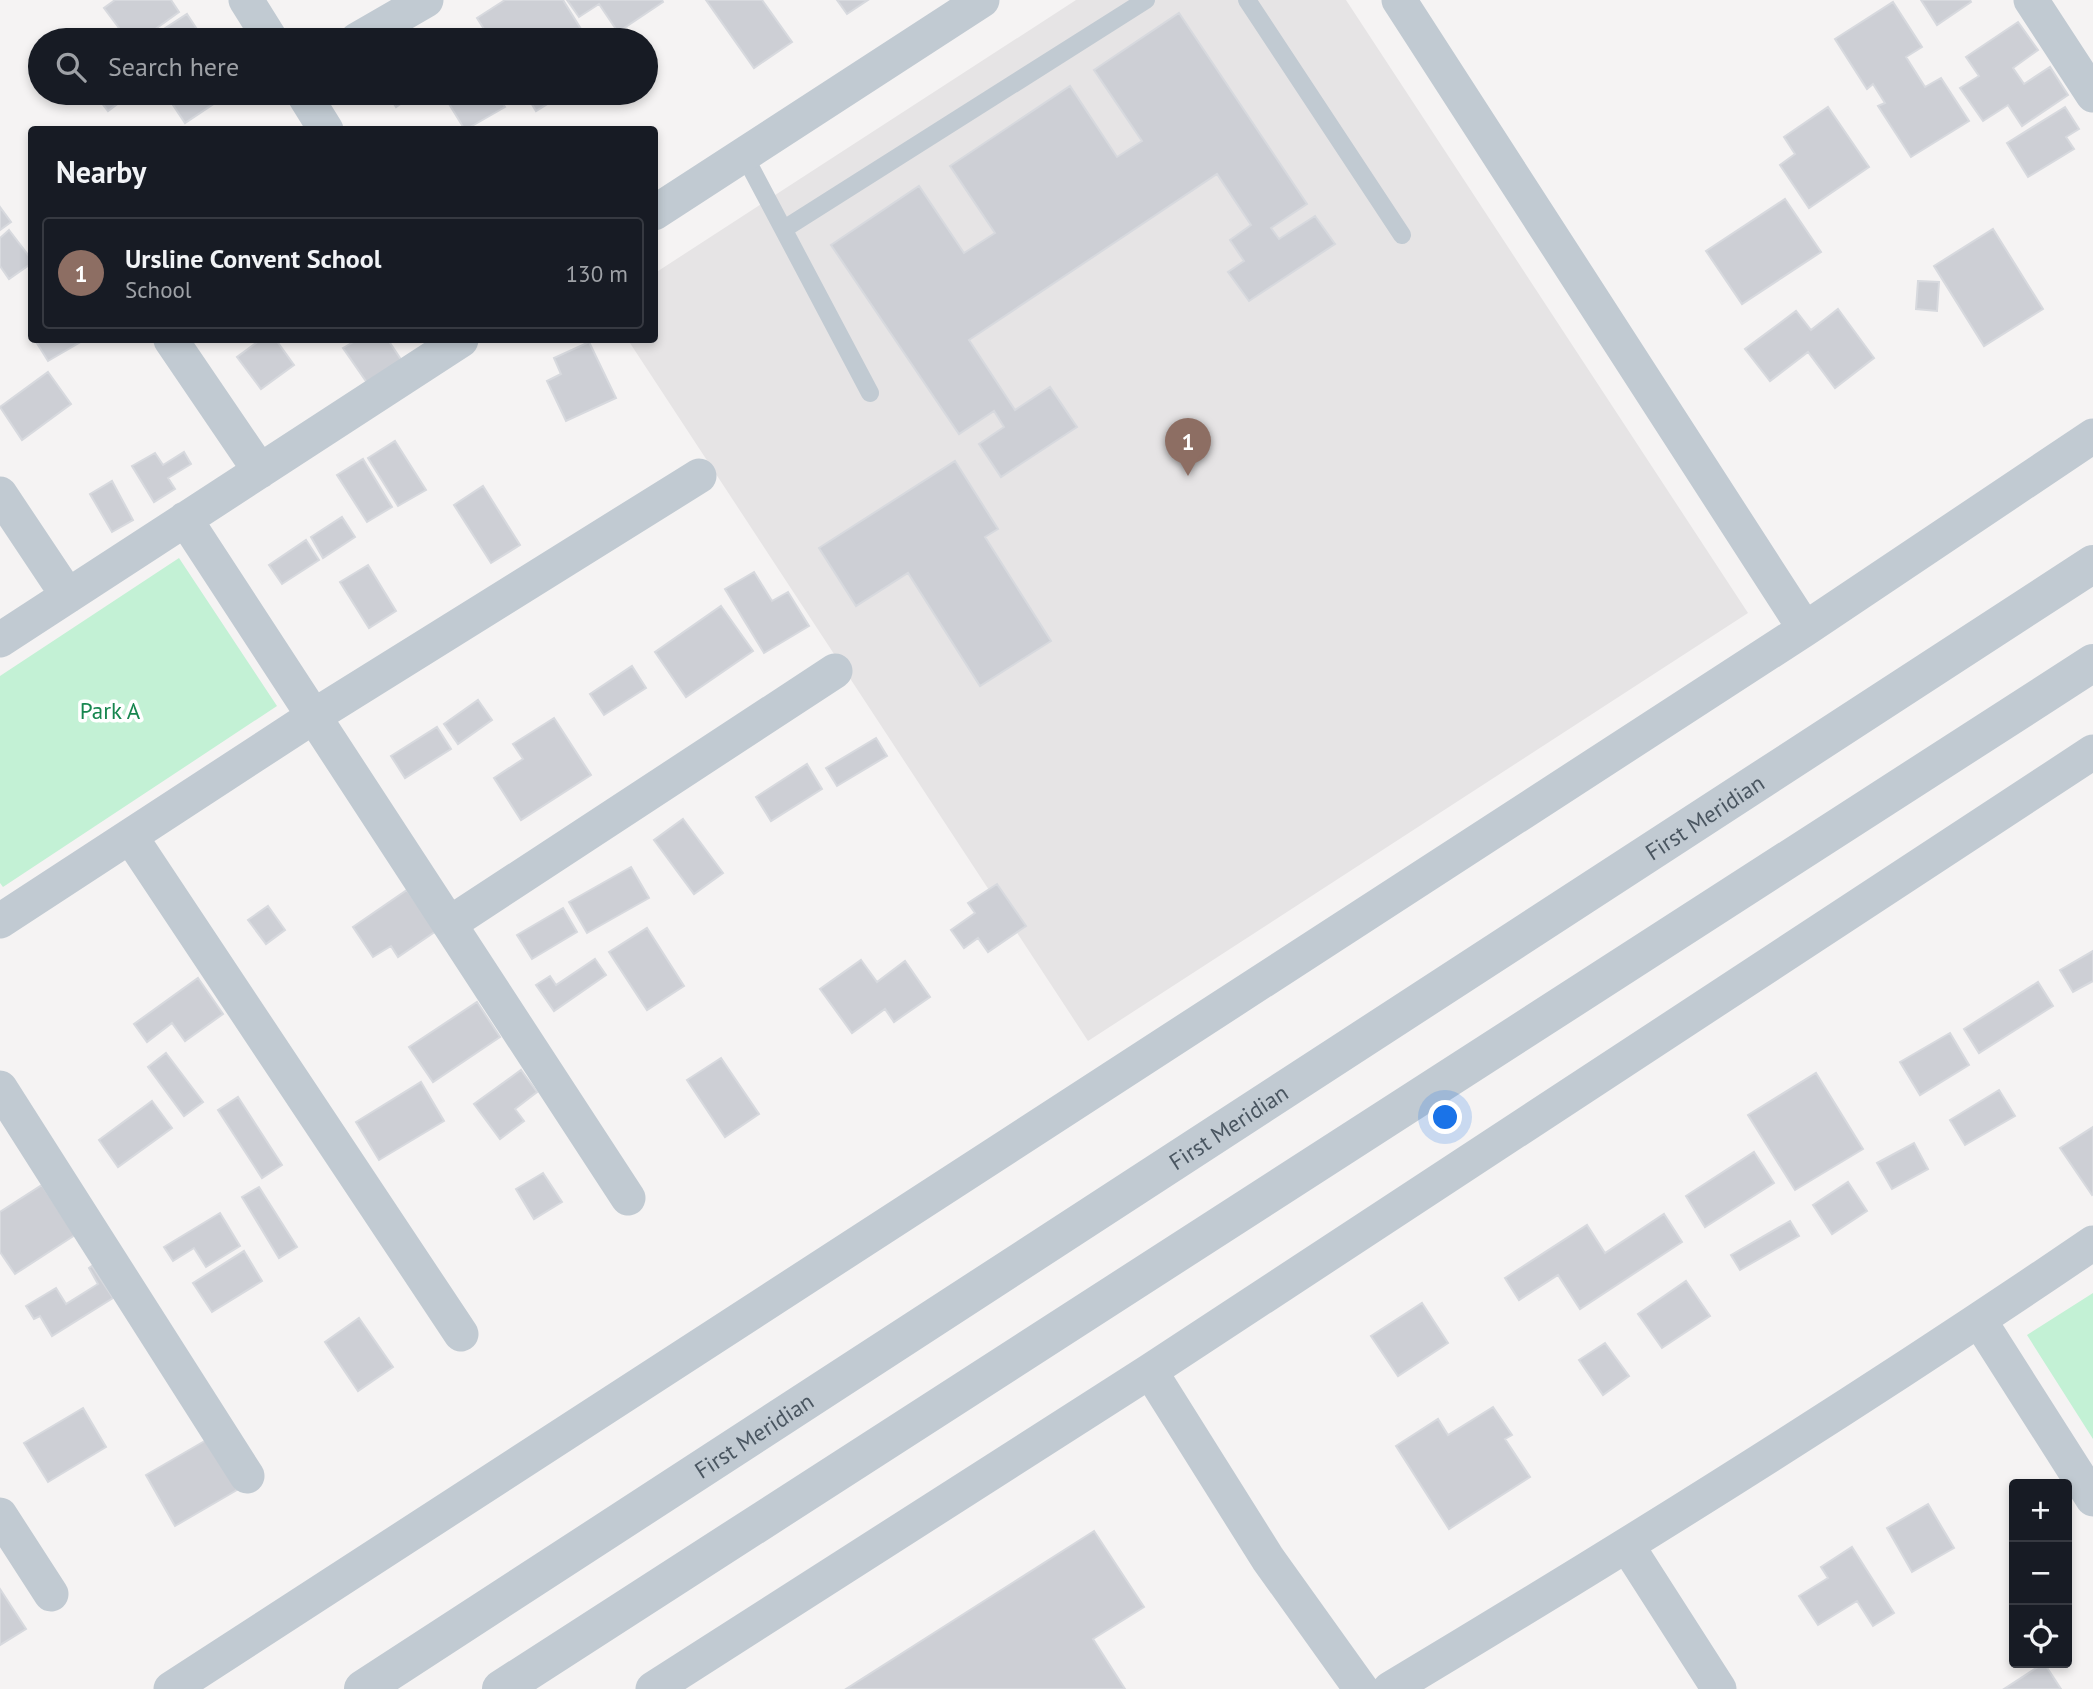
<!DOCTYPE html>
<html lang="en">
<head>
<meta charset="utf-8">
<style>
	body { margin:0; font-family:"PT Sans",sans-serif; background:#242831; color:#f1f3f6 }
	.controls { position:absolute; right:21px; bottom:21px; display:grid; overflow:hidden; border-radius:7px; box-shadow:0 4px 10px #0003 }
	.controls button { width:63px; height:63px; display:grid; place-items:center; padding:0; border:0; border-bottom:2px solid #363941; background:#171b24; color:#f1f3f6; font:35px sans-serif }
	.you { position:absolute; left:1446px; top:1118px; width:24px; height:24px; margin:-18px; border:5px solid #fff; border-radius:50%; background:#1a73e8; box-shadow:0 0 0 10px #1a73e833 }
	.badge { display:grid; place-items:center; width:46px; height:46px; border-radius:50%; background:#1a73e8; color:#fff; font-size:23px; font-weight:700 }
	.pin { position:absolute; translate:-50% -58px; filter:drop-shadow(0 2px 4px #0008) }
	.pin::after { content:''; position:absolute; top:37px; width:24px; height:21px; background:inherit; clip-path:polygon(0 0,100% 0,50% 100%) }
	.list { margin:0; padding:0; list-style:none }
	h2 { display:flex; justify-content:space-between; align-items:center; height:91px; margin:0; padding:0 28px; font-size:30px }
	h2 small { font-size:23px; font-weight:400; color:#9ea1a6 }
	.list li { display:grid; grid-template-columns:46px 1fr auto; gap:21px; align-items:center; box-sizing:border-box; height:112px; margin:0 14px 14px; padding:0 14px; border:2px solid #363941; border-radius:7px }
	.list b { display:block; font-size:26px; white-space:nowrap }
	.list p { margin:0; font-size:23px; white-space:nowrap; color:#9ea1a6 }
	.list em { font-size:23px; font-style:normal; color:#9ea1a6 }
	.icon { flex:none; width:38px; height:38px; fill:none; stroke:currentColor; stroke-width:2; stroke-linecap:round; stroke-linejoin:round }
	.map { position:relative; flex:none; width:2093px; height:1689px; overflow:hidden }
	.search { position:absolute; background:#171b24; box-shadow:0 4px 10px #0003; left:28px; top:28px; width:630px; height:77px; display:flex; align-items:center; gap:18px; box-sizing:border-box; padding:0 24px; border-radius:38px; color:#9ea1a6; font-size:26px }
	.panel { position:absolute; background:#171b24; box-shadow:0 4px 10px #0003; left:28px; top:126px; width:630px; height:217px; border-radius:7px }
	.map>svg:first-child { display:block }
	.education { fill:#e6e4e5 }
	.green { fill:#c3f1d5 }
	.building { fill:#cdcfd5; stroke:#d7d9de; stroke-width:2 }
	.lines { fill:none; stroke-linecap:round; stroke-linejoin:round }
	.service { stroke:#c1cad2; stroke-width:18 }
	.minor { stroke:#c1cad2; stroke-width:35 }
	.tertiary { stroke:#c1cad2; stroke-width:38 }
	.labels { text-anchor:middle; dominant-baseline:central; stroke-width:7; stroke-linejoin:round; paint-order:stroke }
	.park-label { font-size:23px; fill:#17864f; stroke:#fff }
	.street-label { font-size:23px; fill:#4a5661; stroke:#fff }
</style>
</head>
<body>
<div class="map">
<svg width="2093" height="1689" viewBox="0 0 2093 1689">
	<rect width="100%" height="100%" fill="#f5f3f3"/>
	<path class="education" d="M1076 0H1346L1748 613 1088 1041 628 340H654L655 273Z"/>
	<path class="green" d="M179 558 277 706 3 887 0 883V676Z
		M2093 1293V1439L2027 1335Z"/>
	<path class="building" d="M115 0H171L179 12 140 40H128L104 8Z
		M505 0H563L581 29 570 36 573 40H491L477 18Z
		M567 0H662L663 2 618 32 599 4 579 17Z
		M706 0H762L792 42 754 68Z
		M837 0H868L847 14Z
		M1921 0H1970L1971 2 1937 25Z
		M1893 2 1922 47 1906 57 1925 87 1941 78 1969 121 1911 157 1878 106 1885 103 1873 84 1867 89 1835 39Z
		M1179 13 1307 204 1271 228 1279 239 1315 216 1335 244 1249 301 1228 272 1244 261 1230 240 1251 225 1217 174 969 340 1015 410 1050 387 1077 427 1001 477 979 444 1004 427 994 411 959 434 831 245 919 186 964 253 995 233 950 166 1070 86 1117 157 1142 141 1094 70Z
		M187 14 204 40H147Z
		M2018 22 2038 50 2013 68 2024 84 2050 67 2068 95 2022 126 2008 105 1983 121 1960 88 1979 76 1966 57Z
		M94 93H132L108 111Z
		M165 93H230L185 123Z
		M387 93H416L396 107Z
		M456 93H496L505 107 465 130 446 99Z
		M525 93H565L536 111Z
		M1828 107 1869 167 1809 208 1780 165 1795 154 1784 137Z
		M2065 107 2079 129 2066 137 2074 149 2028 177 2007 143Z
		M1785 199 1821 252 1742 304 1706 251Z
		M0 207 11 222 0 230Z
		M1993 229 2043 309 1984 346 1934 266Z
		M9 230 32 260V263L9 279 0 266V238Z
		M1918 281 1939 282 1937 311 1916 309Z
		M1838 309 1874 358 1835 388 1808 352 1770 381 1745 349 1796 311 1811 330Z
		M35 340H84L48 361Z
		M260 340H276L294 365 261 389 237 357Z
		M357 340H388L402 361 368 384 343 348Z
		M589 342 616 398 566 421 547 381 561 374 554 358Z
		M48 372 71 404 22 440 0 407Z
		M395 441 426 490 398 506 368 458Z
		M184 452 191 464 168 478 175 489 154 502 132 466 155 453 163 465Z
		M363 459 392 507 367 522 337 475Z
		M955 461 998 529 985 537 1051 641 980 686 908 573 856 606 819 548Z
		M112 481 133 520 112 532 90 494Z
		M483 486 520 545 491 563 454 505Z
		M342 517 355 537 323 558 311 537Z
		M306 540 319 560 282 584 269 565Z
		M368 565 396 611 369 628 340 582Z
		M754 572 772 601 788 592 809 626 764 653 725 589Z
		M721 606 753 651 686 697 655 652Z
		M632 666 646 688 604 715 590 694Z
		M478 700 492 720 458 744 444 724Z
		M554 718 591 775 521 820 494 778 523 759 513 744Z
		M437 727 451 749 405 778 391 756Z
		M876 738 887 756 837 786 826 768Z
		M807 764 822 789 771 821 756 797Z
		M683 819 723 873 694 894 654 840Z
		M631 867 649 898 587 933 569 902Z
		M997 884 1026 926 988 952 978 938 964 948 951 930 975 913 968 903Z
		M407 890 436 931 398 957 391 946 373 957 353 927Z
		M268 906 285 930 266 944 248 920Z
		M563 908 577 932 532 959 517 935Z
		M647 928 684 986 647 1010 609 952Z
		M2093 951V981L2073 992 2060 970Z
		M595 959 606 975 554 1011 536 985 550 976 556 985Z
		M861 960 877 982 905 961 930 997 894 1022 885 1009 852 1033 820 989Z
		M198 978 223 1014 185 1041 172 1023 147 1042 134 1024Z
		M2038 982 2053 1006 1979 1053 1964 1029Z
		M477 1002 500 1037 433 1082 409 1047Z
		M1950 1033 1969 1065 1920 1095 1900 1062Z
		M166 1053 203 1102 184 1116 148 1067Z
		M721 1058 759 1114 725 1137 687 1080Z
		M521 1070 537 1092 515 1109 524 1121 500 1139 474 1104Z
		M1816 1073 1863 1149 1795 1190 1748 1115Z
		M421 1082 444 1121 379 1160 356 1122Z
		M1999 1090 2015 1116 1965 1145 1950 1120Z
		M238 1097 282 1165 262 1178 218 1110Z
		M152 1101 172 1128 118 1167 99 1140Z
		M2093 1127V1194L2092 1195 2060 1148Z
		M1914 1143 1928 1169 1892 1189 1877 1163Z
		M1754 1152 1774 1183 1705 1227 1686 1196Z
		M543 1173 562 1202 534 1219 516 1189Z
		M1848 1182 1867 1211 1832 1234 1813 1205Z
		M42 1185 75 1235 15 1274 0 1252V1212Z
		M259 1187 297 1247 279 1258 242 1197Z
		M220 1213 240 1246 206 1267 194 1248 173 1261 164 1247Z
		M1664 1214 1682 1242 1580 1309 1558 1275 1519 1300 1505 1278 1587 1225 1605 1253Z
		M1790 1221 1799 1236 1740 1270 1731 1255Z
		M244 1251 262 1281 212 1312 193 1283Z
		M92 1266 113 1298 52 1336 40 1316 34 1319 26 1306 56 1288 66 1304 98 1284 89 1268Z
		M1686 1281 1710 1316 1662 1348 1638 1314Z
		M1422 1303 1448 1343 1398 1376 1371 1336Z
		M359 1318 393 1367 358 1391 325 1342Z
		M1605 1343 1629 1376 1603 1395 1579 1360Z
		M1493 1407 1512 1435 1505 1439 1530 1477 1449 1529 1396 1446 1438 1419 1448 1435Z
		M83 1408 106 1447 48 1482 24 1443Z
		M208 1439 237 1490 175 1526 146 1475Z
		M1928 1504 1954 1548 1912 1572 1887 1528Z
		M1094 1531 1144 1607 1093 1639 1125 1689H846Z
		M1852 1547 1894 1613 1873 1626 1857 1601 1818 1625 1799 1596 1828 1578 1821 1567Z
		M0 1589 26 1629 0 1645Z
		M2044 1663 2061 1689H2004Z"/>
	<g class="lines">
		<path class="service" d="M1247 0 1402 235
			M744 155 870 393
			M784 229 1146 0"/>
		<path class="minor" d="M246 0 271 40
			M1399 0 1805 629
			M2031 0 2093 95
			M357 40 426 0
			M303 93 326 130
			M654 213 982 0
			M171 340 260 471
			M0 494 68 596
			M185 519 628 1198
			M0 640 461 340
			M130 836 461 1334
			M0 921 314 716 699 476
			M449 924 835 671
			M0 1088 247 1476
			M1979 1320 2093 1499
			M1150 1371 1268 1559 1361 1689
			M0 1515 51 1594
			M1628 1547 1719 1689
			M171 1689 1805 629 2093 436
			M653 1689 1150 1371 2093 752
			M1390 1689C1629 1546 1864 1399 2093 1243"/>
		<g class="tertiary">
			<path id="s1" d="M363 1689 2093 564"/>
			<path d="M501 1689 2093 663"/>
		</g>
	</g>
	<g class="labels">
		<g class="park-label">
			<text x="110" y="710">Park A</text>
		</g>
		<g class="street-label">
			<text stroke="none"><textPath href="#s1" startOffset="1600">First Meridian</textPath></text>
			<text stroke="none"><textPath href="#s1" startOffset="1032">First Meridian</textPath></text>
			<text stroke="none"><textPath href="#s1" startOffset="466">First Meridian</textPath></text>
		</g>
	</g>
</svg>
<div class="controls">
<button>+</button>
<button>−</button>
<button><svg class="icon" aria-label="locate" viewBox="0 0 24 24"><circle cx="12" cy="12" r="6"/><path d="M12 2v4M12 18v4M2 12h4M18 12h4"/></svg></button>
</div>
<div class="you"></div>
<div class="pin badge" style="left:1188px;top:476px;background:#8d6e63">1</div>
<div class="search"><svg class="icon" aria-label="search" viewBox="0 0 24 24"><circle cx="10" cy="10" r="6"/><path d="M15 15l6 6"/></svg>Search here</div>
<section class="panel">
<h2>Nearby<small></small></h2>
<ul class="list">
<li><span class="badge" style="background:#8d6e63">1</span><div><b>Ursline Convent School</b><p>School</p></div><em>130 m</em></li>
</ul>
</section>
</div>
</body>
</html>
